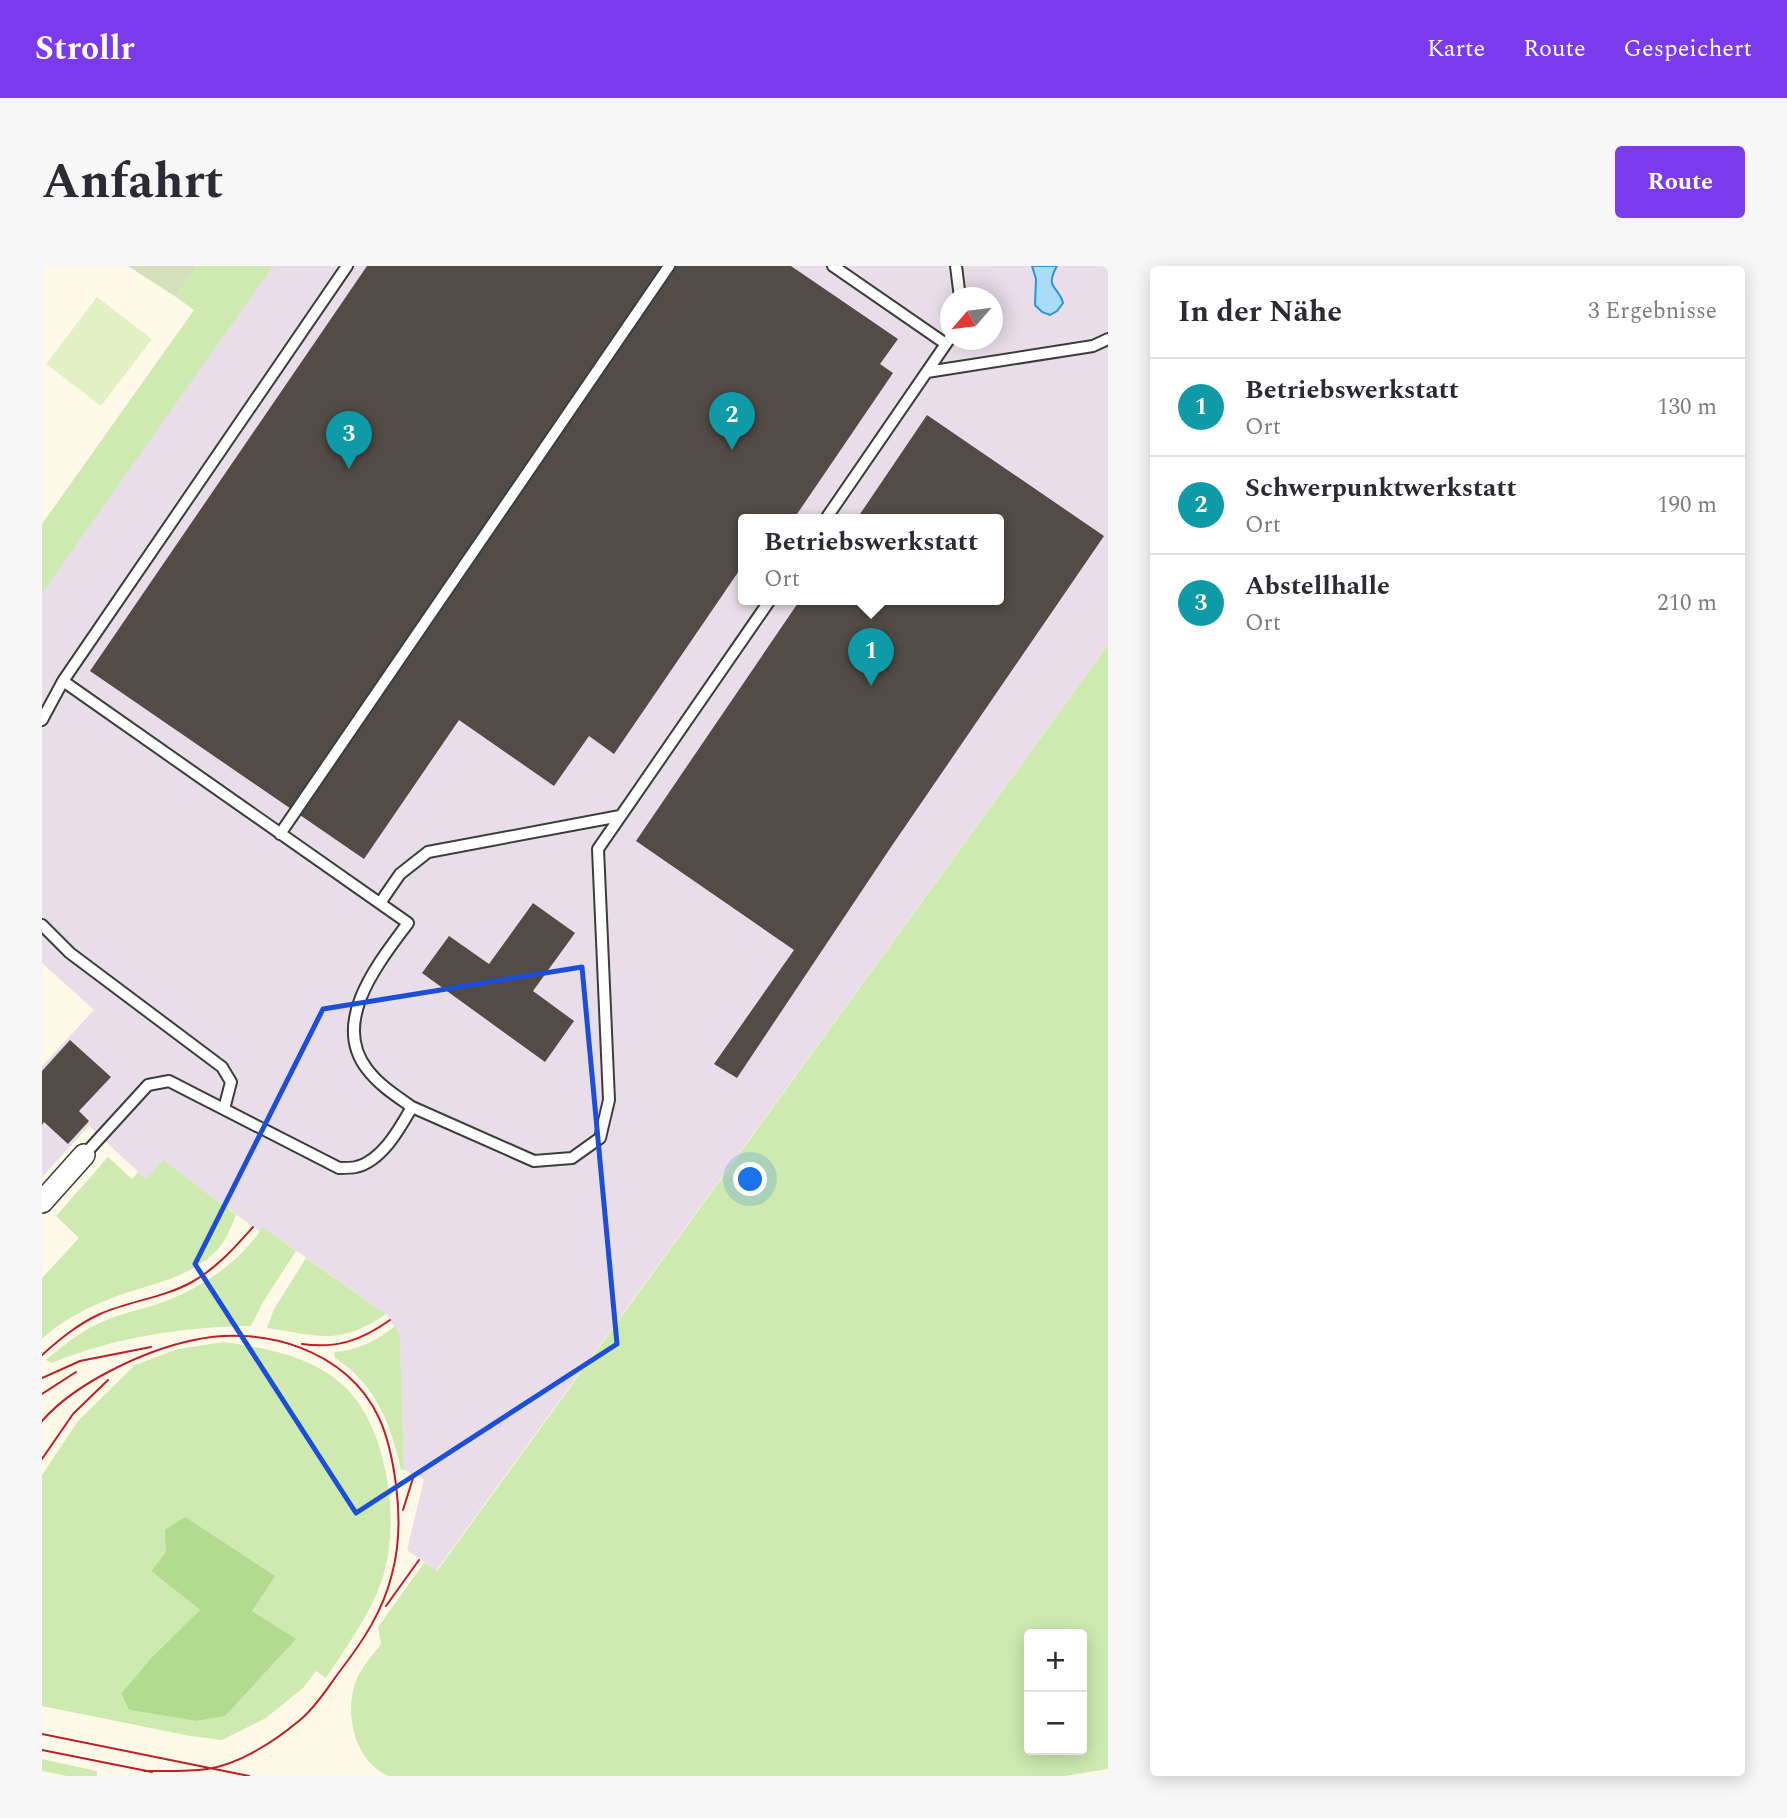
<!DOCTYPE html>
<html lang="de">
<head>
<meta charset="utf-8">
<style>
	body { margin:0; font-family:Spectral,serif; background:#f7f7f7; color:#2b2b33 }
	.controls { position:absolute; right:21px; bottom:21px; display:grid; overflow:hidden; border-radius:7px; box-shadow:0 4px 18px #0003 }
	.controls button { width:63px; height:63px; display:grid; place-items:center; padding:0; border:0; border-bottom:2px solid #e1e1e2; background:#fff; color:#2b2b33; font:35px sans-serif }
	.compass { position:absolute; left:898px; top:21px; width:63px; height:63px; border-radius:50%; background:#fff; box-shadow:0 4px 18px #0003; rotate:242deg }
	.you { position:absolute; left:709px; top:914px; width:24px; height:24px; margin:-18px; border:5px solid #fff; border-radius:50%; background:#1a73e8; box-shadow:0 0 0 10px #1a73e833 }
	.badge { display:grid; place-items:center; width:46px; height:46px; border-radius:50%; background:#7c3aed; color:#fff; font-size:23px; font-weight:700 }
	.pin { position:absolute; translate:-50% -58px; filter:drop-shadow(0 2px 4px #0008) }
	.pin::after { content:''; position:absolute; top:37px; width:24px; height:21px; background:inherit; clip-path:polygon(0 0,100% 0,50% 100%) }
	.popup { position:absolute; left:696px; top:248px; width:266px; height:91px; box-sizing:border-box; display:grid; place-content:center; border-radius:7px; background:#fff; filter:drop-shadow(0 2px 5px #0005); font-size:23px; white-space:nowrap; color:#7c7c81 }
	.popup b { font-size:26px; color:#2b2b33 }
	.popup::after { content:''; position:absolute; left:50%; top:100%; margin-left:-14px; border:14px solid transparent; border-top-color:#fff }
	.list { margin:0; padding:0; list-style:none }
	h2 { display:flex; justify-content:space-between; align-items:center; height:91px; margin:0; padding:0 28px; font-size:30px }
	h2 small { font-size:23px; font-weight:400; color:#7c7c81 }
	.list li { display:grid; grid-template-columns:46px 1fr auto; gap:21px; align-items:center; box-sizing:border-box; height:98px; padding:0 28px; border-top:2px solid #e1e1e2 }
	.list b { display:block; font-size:26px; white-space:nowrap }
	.list p { margin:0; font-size:23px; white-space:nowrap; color:#7c7c81 }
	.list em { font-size:23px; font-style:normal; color:#7c7c81 }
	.map { position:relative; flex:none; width:1066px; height:1510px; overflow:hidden; border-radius:7px }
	header { display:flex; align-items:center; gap:42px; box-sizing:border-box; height:98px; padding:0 35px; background:#7c3aed; color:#fff }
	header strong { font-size:33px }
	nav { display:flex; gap:38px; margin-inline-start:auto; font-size:24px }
	.intro { display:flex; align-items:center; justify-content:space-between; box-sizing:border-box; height:168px; padding:0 42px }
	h1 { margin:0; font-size:49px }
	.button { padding:18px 32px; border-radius:7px; background:#7c3aed; color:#fff; font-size:24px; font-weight:700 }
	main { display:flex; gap:42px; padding:0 42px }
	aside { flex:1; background:#fff; border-radius:7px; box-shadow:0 4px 18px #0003 }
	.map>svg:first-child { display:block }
	.industrial { fill:#e9ddea; fill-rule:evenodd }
	.green { fill:#cfeab1; fill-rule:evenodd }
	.forest { fill:#b3db8f }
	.cemetery { fill:#d4e0b9 }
	.pitch { fill:#e2f1c3 }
	.water { fill:#aadcf8; stroke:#2e93d2; stroke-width:2 }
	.building { fill:#534b46 }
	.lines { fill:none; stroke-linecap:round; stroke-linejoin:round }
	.service-casing { stroke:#3d3d3d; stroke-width:14 }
	.minor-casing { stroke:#3d3d3d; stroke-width:24 }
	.service { stroke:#fff; stroke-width:10 }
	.minor { stroke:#fff; stroke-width:21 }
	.tram { stroke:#be1e28; stroke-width:2 }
	.marked { fill:none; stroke:#1d4ed8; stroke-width:5; stroke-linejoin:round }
</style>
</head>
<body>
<header>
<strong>Strollr</strong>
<nav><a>Karte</a><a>Route</a><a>Gespeichert</a></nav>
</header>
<div class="intro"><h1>Anfahrt</h1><a class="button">Route</a></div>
<main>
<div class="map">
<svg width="1066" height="1510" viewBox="0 0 1066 1510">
	<rect width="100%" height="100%" fill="#fffae7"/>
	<path class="industrial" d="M230 0H1066V379L394 1305 365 1284 382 1213 362 1204 358 1070 344 1048 222 962 218 966 121 895 104 913 47 860 0 911V800L52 744 0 697V326ZM908 32H950V74H908ZM701 254H957V334H701Z"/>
	<path class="green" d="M155 0H231L0 327V258L152 44 134 31Z
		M1066 379V1503L1023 1510H347C316 1498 304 1456 311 1425 314 1407 329 1391 339 1378L336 1361 382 1297 395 1305ZM987 1368H1040V1484H987Z
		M66 891 90 913 96 906 104 913 121 894 194 949C189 960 185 973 177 982 149 1013 106 1018 70 1032 45 1042 20 1054 0 1073V1012L37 972 14 950Z
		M221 961 254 985 221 1036 209 1060C141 1061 73 1071 10 1097L4 1094C24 1077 43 1062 67 1053 84 1046 102 1043 119 1037 159 1022 197 997 221 961Z
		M264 992 344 1048C297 1080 278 1070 225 1062L232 1043Z
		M353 1060 358 1070 362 1204H359C349 1159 334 1118 293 1092L292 1086C316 1084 335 1075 353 1060Z
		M182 1076C270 1088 324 1110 343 1203 350 1234 351 1273 343 1304 332 1344 306 1378 284 1412L274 1405 261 1422 224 1452 180 1474 148 1470 0 1440V1209L36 1155 93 1099 136 1083ZM124 1286 253 1374 154 1455 87 1444 79 1429 109 1392 158 1344 109 1305Z
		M0 1493 55 1505V1510H25L0 1505Z"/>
	<path class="forest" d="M143 1251 233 1310 210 1345 254 1373 183 1450 154 1455 87 1444 79 1428 109 1392 158 1344 109 1305 124 1286 123 1264Z"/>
	<path class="cemetery" d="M86 0H155L134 31Z"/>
	<path class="pitch" d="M55 31 110 73 59 140 4 98Z"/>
	<path class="water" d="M990 0H1015C1002 23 1017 20 1021 37L1015 45 1008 49 1000 46 993 39 994 13Z"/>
	<path class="building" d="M325 0H749L856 73 838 98 851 107 751 254H701V299L572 488 547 470 512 520 417 454 322 593 48 405Z
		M885 149 1062 270 847 584 695 812 672 798 752 684 594 575 758 334H957V254H814Z
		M491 637 533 667 491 725 532 755 503 796 380 707 407 670 447 698Z
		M28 774 69 811 37 845 47 855 26 878 2 856 0 859V805Z"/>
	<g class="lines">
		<g class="service-casing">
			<path id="service" d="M791 0 904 78
				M914 0 918 32
				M885 106 1051 80 1066 73
				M783 254 908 72
				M21 415 366 657C338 695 288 755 325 803 337 819 354 830 370 841
				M0 454 21 415 305 0
				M238 568 627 0
				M338 637 358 608 386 586 578 550
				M0 659 28 687 180 801 189 816 182 843
				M42 889 106 819 127 815 297 902C303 902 309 902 314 901 340 895 358 862 370 841L492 895 530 892 558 872 567 834 556 583 728 334"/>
		</g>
		<g class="minor-casing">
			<path id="minor" d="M0 936 42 889"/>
		</g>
		<use href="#service" class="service"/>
		<use href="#minor" class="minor"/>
		<path class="tram" d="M260 1078C295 1083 320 1074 348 1054
			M0 1089C18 1073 36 1058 58 1048 87 1035 121 1032 150 1016 175 1002 193 981 211 961
			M0 1112 38 1095 109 1081
			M0 1128 34 1106
			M0 1155C33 1117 103 1084 152 1074 221 1059 306 1084 337 1152 347 1173 351 1196 354 1219 358 1249 358 1278 350 1308 341 1345 321 1375 298 1405 286 1421 274 1441 258 1454 233 1475 198 1498 165 1503 144 1506 123 1505 102 1505
			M0 1193 31 1148 66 1114
			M361 1244 372 1209
			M344 1340 377 1294
			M0 1468 207 1510
			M0 1484 110 1506"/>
	</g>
	<path class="marked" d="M540 701 575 1078 314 1247 153 998 281 743Z"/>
</svg>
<div class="controls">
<button>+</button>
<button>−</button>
</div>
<svg class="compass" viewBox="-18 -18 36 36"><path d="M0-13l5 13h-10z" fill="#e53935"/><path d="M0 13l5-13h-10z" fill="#7c7c81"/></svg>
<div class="you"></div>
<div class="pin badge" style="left:829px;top:420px;background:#0f9aa8">1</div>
<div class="popup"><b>Betriebswerkstatt</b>Ort</div>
<div class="pin badge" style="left:690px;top:184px;background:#0f9aa8">2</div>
<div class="pin badge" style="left:307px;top:203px;background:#0f9aa8">3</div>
</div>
<aside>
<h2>In der Nähe<small>3 Ergebnisse</small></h2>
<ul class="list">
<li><span class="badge" style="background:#0f9aa8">1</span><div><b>Betriebswerkstatt</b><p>Ort</p></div><em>130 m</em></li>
<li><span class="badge" style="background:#0f9aa8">2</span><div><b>Schwerpunktwerkstatt</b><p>Ort</p></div><em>190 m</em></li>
<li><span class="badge" style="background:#0f9aa8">3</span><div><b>Abstellhalle</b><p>Ort</p></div><em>210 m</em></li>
</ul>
</aside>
</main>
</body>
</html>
